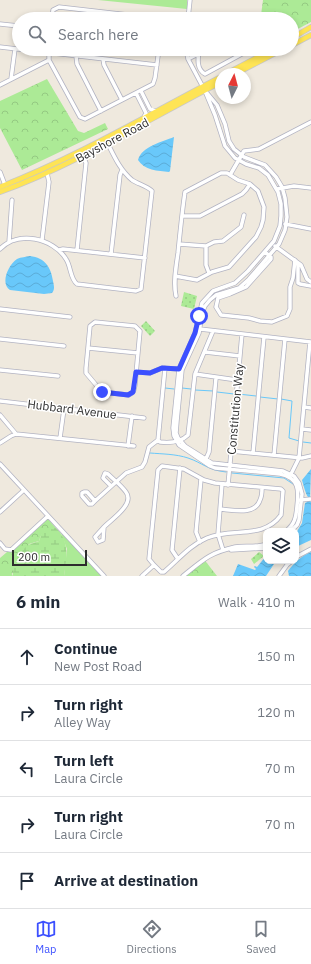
<!DOCTYPE html>
<html lang="en">
<head>
<meta charset="utf-8">
<style>
	body { margin:0; font-family:"IBM Plex Sans",sans-serif; background:#f6f6f7; color:#1f2937 }
	.controls { position:absolute; right:12px; bottom:12px; display:grid; overflow:hidden; border-radius:8px; box-shadow:0 2px 6px #0003 }
	.controls button { width:36px; height:36px; display:grid; place-items:center; padding:0; border:0; border-bottom:1px solid #e0e1e3; background:#fff; color:#1f2937; font:20px sans-serif }
	.compass { position:absolute; left:215px; top:68px; width:36px; height:36px; border-radius:50%; background:#fff; box-shadow:0 2px 6px #0003; rotate:6deg }
	.scale { position:absolute; left:12px; bottom:10px; width:75px; box-sizing:border-box; padding-left:4px; border:2px solid #2d2d2d; border-top:0; font-size:11px; line-height:14px; white-space:nowrap; color:#2d2d2d; -webkit-text-stroke:3px #fff; paint-order:stroke }
	.stop { position:absolute; width:12px; height:12px; margin:-9px; border:3px solid #3c50ff; border-radius:50%; background:#fff }
	.stop.end { background:#3c50ff; border-color:#fff; box-shadow:0 1px 4px #0008 }
	.list { margin:0; padding:0; list-style:none }
	h2 { display:flex; justify-content:space-between; align-items:center; height:52px; margin:0; padding:0 16px; font-size:17px }
	h2 small { font-size:13px; font-weight:400; color:#747a83 }
	.list li { display:grid; grid-template-columns:26px 1fr auto; gap:12px; align-items:center; box-sizing:border-box; height:56px; padding:0 16px; border-top:1px solid #e0e1e3 }
	.list b { display:block; font-size:15px; white-space:nowrap }
	.list p { margin:0; font-size:13px; white-space:nowrap; color:#747a83 }
	.list em { font-size:13px; font-style:normal; color:#747a83 }
	.icon { flex:none; width:22px; height:22px; fill:none; stroke:currentColor; stroke-width:2; stroke-linecap:round; stroke-linejoin:round }
	.map { position:relative; flex:none; width:311px; height:576px; overflow:hidden }
	.search { position:absolute; background:#fff; box-shadow:0 2px 6px #0003; left:12px; right:12px; top:12px; height:44px; display:flex; align-items:center; gap:10px; box-sizing:border-box; padding:0 14px; border-radius:22px; color:#747a83; font-size:15px }
	.sheet { height:332px; background:#fff }
	nav { display:flex; justify-content:space-around; align-items:center; box-sizing:border-box; height:56px; border-top:1px solid #e0e1e3; background:#fff; font-size:11px; color:#747a83 }
	nav a { display:grid; justify-items:center; gap:2px }
	nav .on { color:#3c50ff }
	.map>svg:first-child { display:block }
	.grass { fill:#acea96 }
	.forest { fill:url(#forest-crowns) }
	.wetland { fill:url(#wetland-marsh) }
	.park { fill:url(#park-dots) }
	.water { fill:url(#water-waves) }
	.lines { fill:none; stroke-linecap:round; stroke-linejoin:round }
	.stream { stroke:#69c8fa; stroke-width:1 }
	.minor-casing { stroke:#b2b3c2; stroke-width:5 }
	.major-casing { stroke:#c8c8c8; stroke-width:6 }
	.minor { stroke:#fff; stroke-width:3.5 }
	.major { stroke:#fee455; stroke-width:4.5 }
	.route { stroke:#3c50ff; stroke-width:5 }
	.labels { text-anchor:middle; dominant-baseline:central; stroke-width:3; stroke-linejoin:round; paint-order:stroke }
	.street-label { font-size:12px; fill:#2d2d2d; stroke:#fff }
</style>
</head>
<body>
<div class="map">
<svg width="311" height="576" viewBox="0 0 311 576">
	<defs>
		<pattern id="forest-crowns" width="20" height="18" patternUnits="userSpaceOnUse"><rect width="20" height="18" fill="#acea96"/><path d="M2 6a3 3 0 1 1 6 0M12 15a3 3 0 1 1 6 0" fill="none" stroke="#94c982"/></pattern>
		<pattern id="wetland-marsh" width="20" height="14" patternUnits="userSpaceOnUse"><rect width="20" height="14" fill="#acea96"/><path d="M1 5h8M5 5V1M11 12h8M15 12V8" fill="none" stroke="#94c982"/></pattern>
		<pattern id="park-dots" width="8" height="8" patternUnits="userSpaceOnUse"><rect width="8" height="8" fill="#acea96"/><path d="M2 2h.1M6 6h.1" fill="none" stroke="#94c982" stroke-width="1.8" stroke-linecap="round"/></pattern>
		<pattern id="water-waves" width="16" height="10" patternUnits="userSpaceOnUse"><rect width="16" height="10" fill="#69c8fa"/><path d="M0 5q4-4 8 0t8 0" fill="none" stroke="#5bacd7"/></pattern>
	</defs>
	<rect width="100%" height="100%" fill="#efe9de"/>
	<path class="grass" d="M98 0H187V9Z
		M61 533 105 576H64L67 549Z"/>
	<path class="forest" d="M263 0H311V22L292 32V19H266L267 16 261 15Z
		M47 79 78 131 84 133 105 123 108 129 22 170 0 128V101Z
		M47 518 56 528C46 528 42 531 39 541L29 544 12 574 13 576H0V558Z
		M203 558 217 576H183Z"/>
	<path class="wetland" d="M48 528H56C70 541 67 559 64 576H13C12 567 19 552 27 546 30 543 35 543 39 541L42 532Z"/>
	<path class="park" d="M184 292 197 296 194 309 181 306Z
		M146 321 155 331 150 336 141 326Z
		M259 552 264 556 254 564 251 559Z"/>
	<path class="water" d="M174 137 170 171 169 172C158 171 144 170 138 160 142 146 162 142 174 137Z
		M30 256C45 258 51 267 53 281 54 286 55 289 52 293L44 294 10 290C0 284 8 265 17 259 21 257 26 257 30 256Z
		M311 469 310 501 311 502V540L296 547V533L302 523 305 503 307 502 308 497C306 495 303 484 302 480Z
		M311 552V576H289L288 571C294 563 301 556 311 552Z
		M266 556V561H276L266 576H233L238 564 255 570 256 569 254 567 255 566 257 567Z"/>
	<g class="lines">
		<path class="stream" d="M165 388 174 389
			M182 388 191 389
			M195 390 213 391
			M217 392 234 394
			M238 394 256 396
			M260 397 278 399
			M281 399 292 401 289 438 299 441
			M303 442 311 443
			M150 453C162 454 176 454 188 458 203 463 207 470 226 472
			M232 473 284 478 293 484"/>
		<g class="minor-casing">
			<path id="minor" d="M52 19 53 10 59 7 164 19
				M188 19 190 0
				M0 24 19 26
				M0 47 157 65
				M49 49V60L80 117 85 119 153 84 155 78 159 49
				M186 49 188 59 205 91 215 115 225 146 235 158 246 164 259 168 268 175 278 192 281 204V216L280 226 274 241 248 271 235 283 213 291 202 303 195 333 179 369 173 428 174 436 179 445 210 466 215 468 280 474C299 478 299 490 297 506 296 517 295 524 286 531
				M199 49C198 58 196 69 205 74L251 49
				M76 56 77 64 101 111
				M103 59 104 65 122 100
				M188 59 208 49
				M11 79 15 49
				M0 85 49 60
				M141 91 150 109 156 111
				M136 93 146 113 144 117
				M207 93 217 105 225 124 229 141 234 149 244 157 265 165 276 177 282 187 285 198 287 217 285 230 279 244 249 279 239 288 216 295 210 300 205 306 202 313 199 333 182 370 177 421 176 433 178 438 185 446 212 463 283 471 294 476 299 483 302 494 299 520 297 525 291 531
				M0 172 5 185
				M230 175 244 151 259 149 311 122
				M277 189 294 186 311 188
				M182 216H200L242 194 246 190 250 184
				M285 224 311 229
				M42 240 49 182 47 173
				M9 242 12 200
				M179 244 206 246 214 242 223 241 241 227 244 215
				M206 246V265L209 273
				M275 246 301 265 307 279 311 282
				M0 249C18 230 53 238 66 259 71 266 70 279 77 284L136 291 141 289 152 191C147 186 138 184 132 180 120 170 114 156 107 142
				M59 250 63 249 145 258
				M77 250 86 163 83 155
				M265 252 271 257V259L246 287 230 294 218 298 216 307 221 315 249 318 260 321 272 322 287 316 290 309V287L293 278 295 260
				M111 254 120 175 122 170
				M298 263V283L300 284 311 286
				M175 276 197 280 212 272 229 267 256 237 261 227 263 220 264 207 258 191 250 184 238 180 227 173H221L185 192C182 212 180 233 178 253 176 267 173 283 176 296
				M0 309 70 317
				M95 322 135 326 140 331 135 385C134 390 134 393 129 395L102 392 86 373V368L90 326Z
				M200 329 311 342
				M0 339 64 346
				M88 348 138 353
				M205 352 240 356
				M165 368 158 440 160 442C169 443 181 442 188 435L195 374 213 331
				M0 370 58 376
				M136 372 150 373 162 368 180 369
				M195 374 237 380
				M0 401 144 418
				M304 407 311 408
				M0 415 16 434
				M302 429 311 430
				M60 438 64 409
				M0 443 11 436 16 434 134 446
				M128 446 132 416
				M231 451 302 458 311 456
				M253 453 264 337
				M274 455 285 339
				M205 461 209 452 216 378
				M0 464 104 576
				M162 466 184 469 204 480 215 483 281 489 283 491 281 515C263 540 233 527 207 538 190 545 178 560 164 572H161L154 565 149 559 158 470Z
				M290 476 299 458 310 342
				M222 484 218 534 223 550
				M228 485 242 334
				M84 492H87L95 501 92 504H89L82 496V493Z
				M300 500 311 499
				M95 501 126 473 142 467 145 462 149 447 158 440
				M220 509C232 510 255 516 260 500 262 496 262 492 262 488
				M0 512 24 490
				M104 527C112 519 135 504 126 492 121 485 114 480 108 474L105 473 103 478 111 486
				M104 527 103 540 98 542 95 537Z
				M200 542 196 532 201 479
				M0 543 5 549 11 550 48 516
				M231 550 266 548
				M296 557 311 549
				M178 559 172 550 180 468
				M142 576 154 565
				M183 576C203 560 209 553 235 547 245 545 256 548 266 544
				M279 576 287 565 292 561"/>
		</g>
		<g class="major-casing">
			<path id="major" d="M292 38 311 27
				M292 45 311 35
				M226 74 273 49
				M235 74 283 49
				M0 187C77 157 148 115 221 77
				M0 192C77 164 148 119 221 82"/>
		</g>
		<use href="#minor" class="minor"/>
		<use href="#major" class="major"/>
	</g>
	<g class="lines">
		<path class="route" d="M102 392 128 395 133 392 136 372 150 373 162 368 179 369 195 333 199 316"/>
	</g>
	<g class="labels">
		<g class="street-label">
			<text transform="translate(112 140) rotate(-28)">Bayshore Road</text>
			<text transform="translate(72 409) rotate(7)">Hubbard Avenue</text>
			<text transform="translate(235 409) rotate(-85)">Constitution Way</text>
		</g>
	</g>
</svg>
<div class="controls">
<button><svg class="icon" aria-label="layers" viewBox="0 0 24 24"><path d="M12 4l9 5-9 5-9-5zM3 14l9 5 9-5"/></svg></button>
</div>
<svg class="compass" viewBox="-18 -18 36 36"><path d="M0-13l5 13h-10z" fill="#e53935"/><path d="M0 13l5-13h-10z" fill="#747a83"/></svg>
<div class="scale">200 m</div>
<div class="stop" style="left:199px;top:316px"></div>
<div class="stop end" style="left:102px;top:392px"></div>
<div class="search"><svg class="icon" aria-label="search" viewBox="0 0 24 24"><circle cx="10" cy="10" r="6"/><path d="M15 15l6 6"/></svg>Search here</div>
</div>
<section class="sheet">
<h2>6 min<small>Walk · 410 m</small></h2>
<ul class="list">
<li><svg class="icon" aria-label="ahead" viewBox="0 0 24 24"><path d="M12 20V5M6 11l6-6 6 6"/></svg><div><b>Continue</b><p>New Post Road</p></div><em>150 m</em></li>
<li><svg class="icon" aria-label="right" viewBox="0 0 24 24"><path d="M7 20v-9h11M14 6l5 5-5 5"/></svg><div><b>Turn right</b><p>Alley Way</p></div><em>120 m</em></li>
<li><svg class="icon" aria-label="left" viewBox="0 0 24 24"><path d="M17 20v-9H6M10 6l-5 5 5 5"/></svg><div><b>Turn left</b><p>Laura Circle</p></div><em>70 m</em></li>
<li><svg class="icon" aria-label="right" viewBox="0 0 24 24"><path d="M7 20v-9h11M14 6l5 5-5 5"/></svg><div><b>Turn right</b><p>Laura Circle</p></div><em>70 m</em></li>
<li><svg class="icon" aria-label="arrive" viewBox="0 0 24 24"><path d="M6 21V4h12l-3 4 3 4H6"/></svg><div><b>Arrive at destination</b></div></li>
</ul>
</section>
<nav>
<a class="on"><svg class="icon" aria-label="map" viewBox="0 0 24 24"><path d="M3 6l6-2 6 2 6-2v14l-6 2-6-2-6 2zM9 4v14M15 6v14"/></svg>Map</a>
<a><svg class="icon" aria-label="directions" viewBox="0 0 24 24"><path d="M12 3l9 9-9 9-9-9zM9 14v-3h6M13 9l2 2-2 2"/></svg>Directions</a>
<a><svg class="icon" aria-label="saved" viewBox="0 0 24 24"><path d="M7 4h10v16l-5-4-5 4z"/></svg>Saved</a>
</nav>
</body>
</html>
